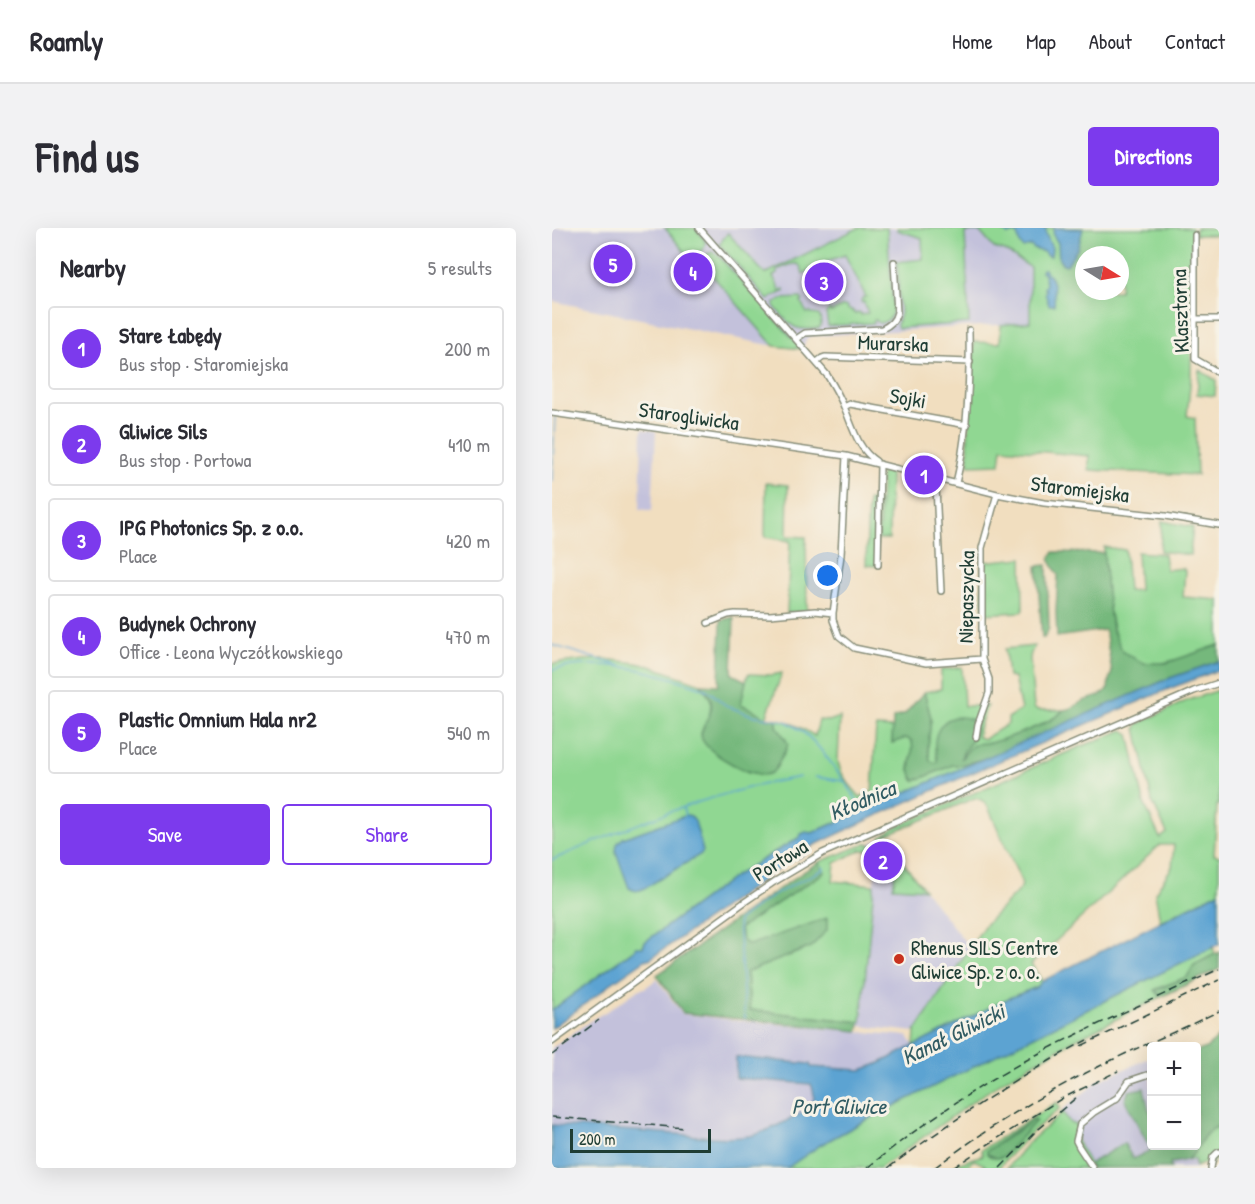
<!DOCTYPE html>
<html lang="en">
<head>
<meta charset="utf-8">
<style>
	body { margin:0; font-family:"Patrick Hand",sans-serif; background:#f2f2f3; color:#2b2b33 }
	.controls { position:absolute; right:18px; bottom:18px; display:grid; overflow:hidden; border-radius:6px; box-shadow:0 6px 24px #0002 }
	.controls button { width:54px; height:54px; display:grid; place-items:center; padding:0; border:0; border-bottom:2px solid #e1e1e2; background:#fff; color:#2b2b33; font:30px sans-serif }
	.compass { position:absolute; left:523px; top:18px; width:54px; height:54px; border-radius:50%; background:#fff; box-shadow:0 6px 24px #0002; rotate:101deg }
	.scale { position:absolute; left:18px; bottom:15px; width:141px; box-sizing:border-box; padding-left:6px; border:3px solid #1f3d34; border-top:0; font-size:16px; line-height:21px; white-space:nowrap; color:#1f3d34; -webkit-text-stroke:4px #f7f3e8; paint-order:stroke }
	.you { position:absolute; left:276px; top:348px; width:21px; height:21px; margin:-15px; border:4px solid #fff; border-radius:50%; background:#1a73e8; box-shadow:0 0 0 9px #1a73e833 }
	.badge { display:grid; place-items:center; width:39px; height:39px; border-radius:50%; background:#7c3aed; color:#fff; font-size:20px; font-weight:700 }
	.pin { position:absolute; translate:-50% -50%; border:3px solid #fff; box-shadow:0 2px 6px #0006 }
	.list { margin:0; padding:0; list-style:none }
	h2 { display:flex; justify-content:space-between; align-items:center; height:78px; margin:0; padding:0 24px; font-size:26px }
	h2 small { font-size:20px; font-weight:400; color:#7c7c81 }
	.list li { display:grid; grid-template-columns:39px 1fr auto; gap:18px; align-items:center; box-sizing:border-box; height:84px; margin:0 12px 12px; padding:0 12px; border:2px solid #e1e1e2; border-radius:6px }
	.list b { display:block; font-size:22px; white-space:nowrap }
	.list p { margin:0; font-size:20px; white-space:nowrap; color:#7c7c81 }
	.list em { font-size:20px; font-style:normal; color:#7c7c81 }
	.actions { display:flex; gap:12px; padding:18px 24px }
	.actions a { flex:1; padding:14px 0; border:2px solid #7c3aed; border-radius:6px; text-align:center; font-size:21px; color:#7c3aed }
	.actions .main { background:#7c3aed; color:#fff }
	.map { position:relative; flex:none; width:667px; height:940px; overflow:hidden; border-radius:6px }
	header { display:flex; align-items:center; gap:36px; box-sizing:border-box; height:84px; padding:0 30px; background:#fff; border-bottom:2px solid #e1e1e2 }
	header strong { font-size:28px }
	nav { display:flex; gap:33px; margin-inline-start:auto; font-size:21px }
	.intro { display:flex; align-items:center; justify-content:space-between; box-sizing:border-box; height:144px; padding:0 36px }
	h1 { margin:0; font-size:42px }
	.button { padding:15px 27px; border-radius:6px; background:#7c3aed; color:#fff; font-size:21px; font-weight:700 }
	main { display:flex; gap:36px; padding:0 36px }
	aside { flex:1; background:#fff; border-radius:6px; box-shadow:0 6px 24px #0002 }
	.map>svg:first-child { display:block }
	.industrial { fill:#c3c1db }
	.green { fill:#90d792; stroke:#588a63; stroke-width:1.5; fill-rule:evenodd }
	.forest { fill:#74b87c; stroke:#4a7a58; stroke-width:1.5 }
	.water { fill:#5ca3d2; stroke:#3e7083; stroke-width:1.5 }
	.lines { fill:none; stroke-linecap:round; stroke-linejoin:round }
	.stream { stroke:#5ca3d2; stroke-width:1.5 }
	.minor-casing { stroke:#888e7a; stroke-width:8 }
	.minor { stroke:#fff; stroke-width:5 }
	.rail { stroke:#1f3d34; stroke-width:1.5; stroke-dasharray:9 4.5; stroke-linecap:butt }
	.poi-dot { fill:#c8321e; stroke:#f7f3e8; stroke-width:2 }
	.labels { text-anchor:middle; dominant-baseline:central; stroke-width:6; stroke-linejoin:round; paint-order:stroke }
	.street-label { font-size:21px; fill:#1f3d34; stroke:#f7f3e8 }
	.poi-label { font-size:21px; fill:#1f3d34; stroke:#f7f3e8; text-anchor:start }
	.water-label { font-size:22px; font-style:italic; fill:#315c63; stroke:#f7f3e8 }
</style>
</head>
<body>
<header>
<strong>Roamly</strong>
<nav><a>Home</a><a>Map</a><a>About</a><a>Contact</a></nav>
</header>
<div class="intro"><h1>Find us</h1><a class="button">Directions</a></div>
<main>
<aside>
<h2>Nearby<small>5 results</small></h2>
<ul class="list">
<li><span class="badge">1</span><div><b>Stare Łabędy</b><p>Bus stop · Staromiejska</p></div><em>200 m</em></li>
<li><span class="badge">2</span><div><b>Gliwice Sils</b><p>Bus stop · Portowa</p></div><em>410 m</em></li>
<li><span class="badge">3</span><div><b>IPG Photonics Sp. z o.o.</b><p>Place</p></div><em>420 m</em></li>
<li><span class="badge">4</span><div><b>Budynek Ochrony</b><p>Office · Leona Wyczółkowskiego</p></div><em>470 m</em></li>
<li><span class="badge">5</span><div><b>Plastic Omnium Hala nr2</b><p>Place</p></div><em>540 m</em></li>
</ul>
<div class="actions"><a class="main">Save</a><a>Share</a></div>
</aside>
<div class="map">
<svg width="667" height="940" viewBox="0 0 667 940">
	<rect width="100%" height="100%" fill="#f7f3e8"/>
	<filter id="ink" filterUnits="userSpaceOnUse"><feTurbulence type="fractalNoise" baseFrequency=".0167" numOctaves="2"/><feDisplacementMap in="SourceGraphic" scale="12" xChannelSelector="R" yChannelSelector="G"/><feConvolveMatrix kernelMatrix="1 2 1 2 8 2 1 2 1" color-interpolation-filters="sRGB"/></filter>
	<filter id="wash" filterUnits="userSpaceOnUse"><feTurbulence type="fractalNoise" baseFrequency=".008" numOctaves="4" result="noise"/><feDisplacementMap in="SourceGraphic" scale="24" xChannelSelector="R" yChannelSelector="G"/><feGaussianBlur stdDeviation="1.35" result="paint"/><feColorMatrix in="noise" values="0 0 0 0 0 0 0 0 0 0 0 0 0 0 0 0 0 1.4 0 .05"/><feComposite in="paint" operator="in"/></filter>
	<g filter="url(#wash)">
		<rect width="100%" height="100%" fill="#f1debf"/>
		<path class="industrial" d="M0 0H345L346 2 390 16 413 15V4H428L442 20 453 23 478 39V95L260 108 255 110 250 121 222 118 0 73Z
			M90 201 104 203 100 283 88 281Z
			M334 607 339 619 417 719 363 804 308 798 325 626 318 616Z
			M105 751 130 786 191 793 356 808 362 818 326 836 310 842 235 940H0V820L38 793 60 780 86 762 93 760Z
			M595 831 597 833H599V883L597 884 599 922 581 931 571 916 537 936 518 895 510 882 548 852Z
			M642 931 643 940H619L618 935Z"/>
		<path class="green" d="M113 0H143C155 13 158 16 143 29L136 28Z
			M306 0H335L341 78C341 87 337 94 327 95L324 92H322L321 95 276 98 274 85 277 81 279 84 291 78 295 79 297 82H300L303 86 308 84 309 87 316 85 312 74 310 75 309 73 311 69H314L293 27 278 32 251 46C250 43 250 39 247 37 242 33 231 40 225 42V46L221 48 228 62 232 61V64H228L229 65 222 68 216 72 167 16 176 5 213 46Z
			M345 0H640L639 148 635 188 643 190 645 247 537 242V228L450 220 448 236 417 237 416 211 422 114 448 115 449 97 478 94V39L453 23 442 20 428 4H413L417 95 346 100 345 97 348 85 345 34 371 31 370 10 345 2ZM532 27H568V63H532Z
			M643 0H667V7H643Z
			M160 24 166 27 250 121 222 118 159 46 151 42 153 27Z
			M249 70 251 73 249 74 255 85 258 84 260 86 267 87C269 91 270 96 267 100 240 104 238 97 222 78L223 75 229 71Z
			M647 142 664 152 663 168 645 166Z
			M329 243 338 245 337 311H327Z
			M214 255 236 257 235 308 254 309 255 383 235 385 238 313 213 309Z
			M316 272 326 273 324 338 314 337Z
			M610 293 641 299 638 327 608 323Z
			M552 319 573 322 576 363 587 362 585 324 612 326 614 342 631 340 633 343 631 369 667 372V417C647 423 612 440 591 435 588 434 573 426 571 424 558 409 550 339 552 319Z
			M470 330 471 382 469 384 431 386 430 334Z
			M483 418 479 425 478 430 482 480 485 482H511C504 494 454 511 439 515 434 516 425 515 421 518 416 521 412 528 408 532L413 520 420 512 395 492C382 502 384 519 385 533L384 535 378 533 376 519 379 490 372 464 389 461V442L410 439 412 478H435L428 497 426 509 432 511 456 496V490L469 482 462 450 456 449 453 421Z
			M52 431 84 435 98 438 149 456 159 472 158 486 149 505 150 511 165 527 177 534 183 536 196 544 216 546 224 540 230 528 233 525 234 511 227 503 224 494C212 489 201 482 188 476L196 446 220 447 230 445 214 490C234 491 247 498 263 508L267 492 277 493 288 489 286 532C288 548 298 557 308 569L320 564 324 499 341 500 340 515 354 510 360 513 361 521 357 540 363 553 401 537H407L435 530 312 582 309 578 306 580 309 583 260 605H256C198 635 146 675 93 714L91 719 83 721 0 782V436L32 432Z
			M667 462V577H665L662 627 667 628V664L608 693 603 665 620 639 622 617H608L479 736 490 753 485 759 457 770 362 818 363 804 432 698 468 661 470 657 469 653 436 579C433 573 429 571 423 570L334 607 339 619 372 661 341 659 343 645 334 644 336 630 329 609 342 600 369 588 523 521 571 502 577 506 592 575 608 610 615 605 600 573 584 500 586 496 634 473Z
			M316 615 321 618 325 626 322 627V623L309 622 283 635 281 653 322 657 309 794 198 782 195 744 259 719 197 717 190 712 188 700 272 644 267 634Z
			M661 719 663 726 642 737 635 749 604 761 609 769 524 811 456 850 426 870 328 940H235L270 916 320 889Z
			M505 874 508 880 482 902 446 940H430L433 937 422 932 412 940H401L408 935 431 927 429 922ZM483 891 456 923 445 930 437 928 435 923 460 905Z
			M511 884 518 895 528 898 524 911 539 940H455L475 916Z
			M667 898V927L664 929 661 935 654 934 644 939 642 931 635 932C649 919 647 906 667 898Z"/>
		<path class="forest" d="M502 324 552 325 555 364 560 401 571 424 591 435H614L667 417V433L618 450 435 530 407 537H401L363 553C353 540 363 527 360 513L354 510 340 515 341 490 353 486 372 464 379 490 376 519 378 533 384 535 385 533C385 528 383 524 383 519 382 504 391 489 407 489 414 489 420 490 424 495 424 499 424 503 423 507 420 516 411 519 409 531 412 527 417 519 422 517 427 514 436 516 441 514 456 510 504 494 511 482 523 481 524 475 534 472 543 469 549 469 556 461L557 452 560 444 553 402 505 409 504 384 506 347 497 331Z
			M495 337 497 400 492 410H490L485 338Z
			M182 389 180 446 194 453 189 476 207 485 214 490 225 491V498L236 516C235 522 233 523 230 528 226 534 225 543 217 546 202 551 156 526 150 511 146 500 163 486 159 472 158 467 152 461 149 456L167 457 169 392Z
			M267 634 273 644 188 700 190 712 197 717 275 690V702L259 719 195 744 198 782 309 794 306 803 131 785 105 747 251 644Z
			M667 724V741L609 769 603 762 635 749 642 737Z
			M667 809V898C646 906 651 919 637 930 632 934 624 934 618 935L619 940H539L537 936 572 915 581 931 599 922 573 872 577 863 592 860 597 883H599L600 918H644L645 823 654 820Z
			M483 891 484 893 451 929 445 930 435 926V923Z"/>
		<path class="water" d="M447 0H463L465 2 467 0H494V6L500 20 499 28 498 29 494 27 492 24 482 21 479 18 471 20 468 16 465 6 463 5 456 7Z
			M502 0 531 1 526 20 515 37 511 36 507 32 506 15 501 7Z
			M490 41H492C494 46 499 48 500 53 502 58 503 72 502 77H497L493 65 494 62 492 60 494 56 492 45 489 44Z
			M667 433V442L619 460 429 541 324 588 265 616 259 619 258 624 234 636 99 730 93 732 57 757 53 761 0 800V782L83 721V719H91L93 714 183 648 248 609 249 606 254 604 260 605 308 584 306 579 309 578 313 582 618 450Z
			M135 587 139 588 143 593 151 623 149 626 93 660C87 663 84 664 77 660L64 624 65 616 71 610Z
			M667 664V716L320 889 270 916 235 940H0V897C41 900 83 903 124 906 148 908 174 912 198 908 212 905 231 895 244 888 258 880 267 873 259 856L184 850V829L258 836 259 839 309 842 326 836 457 770 485 759 490 753Z"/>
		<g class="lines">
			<path class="stream" d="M0 253 3 189
				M0 417 68 438
				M0 442C50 428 104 444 151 460 163 465 167 474 177 479 186 482 195 486 204 488 214 490 225 490 235 494 259 505 273 527 287 546 294 556 301 563 305 574
				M263 549 291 553
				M131 580 133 588
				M0 632C83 596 158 564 248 549
				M193 791 186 693C211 671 242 656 272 641L271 639"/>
		</g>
	</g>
	<g filter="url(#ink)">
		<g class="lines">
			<g class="minor-casing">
				<path id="minor" d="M147 0 275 147C282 158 288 169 293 181 301 200 306 221 324 233
					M643 7V131L667 145
					M643 91H667
					M244 111 253 105 330 101C338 97 343 93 345 84L342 34
					M265 134 270 130 273 129 418 134
					M292 179 298 176 415 197
					M0 185 294 228 445 266 492 275 613 288 667 297
					M294 228 289 327 281 385V392L287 408 302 420 374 435 430 431
					M386 250 384 259 389 363
					M404 255C416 205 418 154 417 102
					M326 337 328 236
					M156 395 176 387 183 386 218 387 263 383 281 385
					M424 509 426 496 437 465V451L430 431V320L445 266
					M0 814 194 673 222 654 271 625 642 463 667 455
					M541 940 527 919 524 913 528 896 542 884 565 870 577 853 595 847
					M659 940 661 929 665 925 667 924"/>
			</g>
			<use href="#minor" class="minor"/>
			<path class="rail" d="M529 818 667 752
				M0 827 47 792
				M0 889 132 900
				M315 940C368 897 425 858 486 826 545 795 607 769 667 741
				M336 940C400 893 465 849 535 812
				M382 940C433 902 488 867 546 839 585 819 627 803 667 783
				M401 940 435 917 509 871 566 843
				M448 940 482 905 525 869"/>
		</g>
	</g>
	<circle class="poi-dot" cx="347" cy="731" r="6"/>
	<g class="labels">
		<g class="street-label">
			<text transform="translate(628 83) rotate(-92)">Klasztorna</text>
			<text transform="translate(341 115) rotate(2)">Murarska</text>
			<text transform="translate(356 170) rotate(10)">Sojki</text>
			<text transform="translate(137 188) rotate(8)">Starogliwicka</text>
			<text transform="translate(528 261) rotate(7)">Staromiejska</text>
			<text transform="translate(414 369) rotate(-89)">Niepaszycka</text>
			<text transform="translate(228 632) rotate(-32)">Portowa</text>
		</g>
		<g class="poi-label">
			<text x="359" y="719">Rhenus SILS Centre<tspan x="359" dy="24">Gliwice Sp. z o. o.</tspan></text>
		</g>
		<g class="water-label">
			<text transform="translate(310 572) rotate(-23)">Kłodnica</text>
			<text transform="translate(401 806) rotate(-26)">Kanał Gliwicki</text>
			<text x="287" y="878">Port Gliwice</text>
		</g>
	</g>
</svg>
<div class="controls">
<button>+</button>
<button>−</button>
</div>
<svg class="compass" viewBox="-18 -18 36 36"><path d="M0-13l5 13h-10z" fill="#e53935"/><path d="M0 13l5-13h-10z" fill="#7c7c81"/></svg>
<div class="scale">200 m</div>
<div class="you"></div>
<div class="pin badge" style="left:372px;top:247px">1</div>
<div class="pin badge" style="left:331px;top:633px">2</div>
<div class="pin badge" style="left:272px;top:54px">3</div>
<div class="pin badge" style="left:141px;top:44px">4</div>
<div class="pin badge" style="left:61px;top:36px">5</div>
</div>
</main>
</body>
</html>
